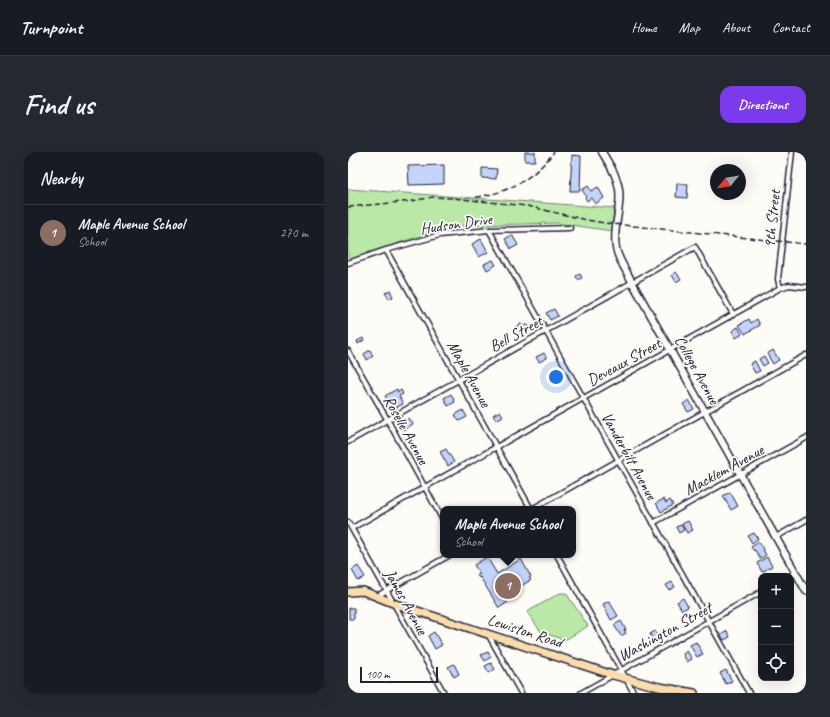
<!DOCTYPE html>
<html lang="en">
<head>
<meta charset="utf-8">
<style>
	body { margin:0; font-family:Caveat,sans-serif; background:#242831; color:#f1f3f6 }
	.controls { position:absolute; right:12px; bottom:12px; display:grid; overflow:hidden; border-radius:8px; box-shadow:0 4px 16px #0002 }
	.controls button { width:36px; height:36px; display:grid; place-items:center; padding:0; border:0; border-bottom:1px solid #363941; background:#171b24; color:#f1f3f6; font:20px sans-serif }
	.compass { position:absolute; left:362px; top:12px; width:36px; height:36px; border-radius:50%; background:#171b24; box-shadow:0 4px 16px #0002; rotate:240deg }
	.scale { position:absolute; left:12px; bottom:10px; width:78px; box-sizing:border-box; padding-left:4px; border:2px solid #22223b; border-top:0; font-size:11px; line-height:14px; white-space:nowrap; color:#22223b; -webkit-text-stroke:3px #fdfcf7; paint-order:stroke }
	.you { position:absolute; left:208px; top:225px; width:14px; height:14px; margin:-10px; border:3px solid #fff; border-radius:50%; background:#1a73e8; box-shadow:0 0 0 6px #1a73e833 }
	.badge { display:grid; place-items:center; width:26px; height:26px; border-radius:50%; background:#7c3aed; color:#fff; font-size:13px; font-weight:700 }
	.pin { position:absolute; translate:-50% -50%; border:2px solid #fff; box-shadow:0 1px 4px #0006 }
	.popup { position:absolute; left:92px; top:354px; width:136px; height:52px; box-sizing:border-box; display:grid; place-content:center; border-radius:8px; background:#171b24; filter:drop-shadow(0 1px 3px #0005); font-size:13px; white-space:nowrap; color:#9ea1a6 }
	.popup b { font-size:15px; color:#f1f3f6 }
	.popup::after { content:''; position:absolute; left:50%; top:100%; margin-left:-8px; border:8px solid transparent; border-top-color:#171b24 }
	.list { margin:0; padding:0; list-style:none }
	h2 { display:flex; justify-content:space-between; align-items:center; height:52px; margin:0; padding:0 16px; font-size:17px }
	h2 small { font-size:13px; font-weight:400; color:#9ea1a6 }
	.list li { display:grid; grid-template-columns:26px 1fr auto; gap:12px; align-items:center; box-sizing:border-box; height:56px; padding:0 16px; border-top:1px solid #363941 }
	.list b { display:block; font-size:15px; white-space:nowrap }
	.list p { margin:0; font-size:13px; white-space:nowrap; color:#9ea1a6 }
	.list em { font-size:13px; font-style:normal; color:#9ea1a6 }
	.icon { flex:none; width:22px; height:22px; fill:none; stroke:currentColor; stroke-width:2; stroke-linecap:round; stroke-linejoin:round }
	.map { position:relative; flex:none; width:458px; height:541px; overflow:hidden; border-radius:12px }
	header { display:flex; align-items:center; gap:24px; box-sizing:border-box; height:56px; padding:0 20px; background:#171b24; border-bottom:1px solid #363941 }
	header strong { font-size:19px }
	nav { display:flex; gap:22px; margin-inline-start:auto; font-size:14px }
	.intro { display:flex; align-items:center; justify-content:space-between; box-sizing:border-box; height:96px; padding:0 24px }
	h1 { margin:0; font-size:28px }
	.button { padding:10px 18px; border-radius:12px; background:#7c3aed; color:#fff; font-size:14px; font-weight:700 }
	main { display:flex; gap:24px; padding:0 24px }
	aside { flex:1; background:#171b24; border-radius:12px; box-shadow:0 4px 16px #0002 }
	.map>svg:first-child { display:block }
	.green { fill:#bae8a6; stroke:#6e8570 }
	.building { fill:#c4d3f9; stroke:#22223b }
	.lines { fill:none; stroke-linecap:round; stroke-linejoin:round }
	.street-casing { stroke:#22223b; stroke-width:7 }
	.secondary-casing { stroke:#22223b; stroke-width:9 }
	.primary-casing { stroke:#22223b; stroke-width:10 }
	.street { stroke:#fdfcf7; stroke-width:4 }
	.secondary { stroke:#fdfcf7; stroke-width:6 }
	.primary { stroke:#fbddab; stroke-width:7 }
	.rail { stroke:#22223b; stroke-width:1.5; stroke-dasharray:6 3; stroke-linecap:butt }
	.labels { text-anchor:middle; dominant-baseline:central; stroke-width:3.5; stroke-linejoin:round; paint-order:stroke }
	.street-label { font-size:16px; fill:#22223b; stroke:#fdfcf7 }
</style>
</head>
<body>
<header>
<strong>Turnpoint</strong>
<nav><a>Home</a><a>Map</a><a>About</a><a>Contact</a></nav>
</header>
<div class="intro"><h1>Find us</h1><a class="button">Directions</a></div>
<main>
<aside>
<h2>Nearby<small></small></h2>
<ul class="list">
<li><span class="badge" style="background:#8d6e63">1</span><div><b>Maple Avenue School</b><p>School</p></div><em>270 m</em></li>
</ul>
</aside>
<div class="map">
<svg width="458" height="541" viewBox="0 0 458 541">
	<rect width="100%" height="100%" fill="#fdfcf7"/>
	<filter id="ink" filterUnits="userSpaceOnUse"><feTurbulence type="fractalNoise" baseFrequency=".025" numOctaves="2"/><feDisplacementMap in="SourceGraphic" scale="8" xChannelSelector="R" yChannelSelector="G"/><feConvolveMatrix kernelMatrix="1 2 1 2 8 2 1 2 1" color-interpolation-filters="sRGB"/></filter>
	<g filter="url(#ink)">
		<path class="green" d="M0 37 266 56 264 79 209 71 105 74 18 101 0 108Z
			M212 441H218L240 474 217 488 193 480 179 460Z"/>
		<path class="building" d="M177 0H187V9H177Z
			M224 3 233 4 232 39H222Z
			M96 13V32L61 33 60 14Z
			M134 16 149 17 148 27 134 26Z
			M329 31 340 32 339 46 328 45Z
			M240 34 243 39 250 35 256 46 247 52 243 46 239 49 237 45 238 44 234 38Z
			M164 83 170 93 163 97 157 87Z
			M133 87 140 100 131 105 124 92Z
			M145 108 148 113 139 118 136 112Z
			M328 120 333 127 328 130 324 123Z
			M232 122 234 126 230 128 228 124Z
			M42 138 45 145 41 147 37 141Z
			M206 157 210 164 202 168 198 161Z
			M401 167 403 171 409 167 412 173 397 182 391 173Z
			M173 172 175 175 179 172 182 178 173 184 167 175Z
			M390 175 394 182 388 186 384 179Z
			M15 186 16 188 10 192 9 189Z
			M22 198 25 204 19 208 16 202Z
			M425 198 431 208 425 212 419 202Z
			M196 201 199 206 191 210 188 205Z
			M416 204 420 211 415 214 411 207Z
			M407 209 412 219 407 221 402 212Z
			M49 237 50 240 53 238 55 242 51 244 55 252 45 257 37 244Z
			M103 242 107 250 100 254 96 246Z
			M341 248 346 257 340 260 335 252Z
			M115 258 119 265 111 269 107 263Z
			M152 259 155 264 148 268 145 263Z
			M61 266 65 272 56 278 52 272Z
			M98 297 106 310 100 314 92 300Z
			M382 340 390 354 383 358 375 344Z
			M316 347 318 351 322 348 325 353 313 360 308 351Z
			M340 369 345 378 339 381 334 372Z
			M333 373 336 378 331 381 328 375Z
			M406 381 410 387 404 391 400 384Z
			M411 390 418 403 412 407 407 398 406 399 403 395Z
			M139 405 149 422 173 407 183 425 181 426 183 428 163 440 166 446 151 456 132 425 131 426 129 423 132 422 126 413Z
			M419 405 424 414 414 420 409 411Z
			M10 414 17 425 10 429 4 418Z
			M324 430 327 435 321 438 318 433Z
			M335 446 340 455 334 458 329 450Z
			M261 449 270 464 263 468 255 452Z
			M1 456H6V467H1Z
			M273 469 278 478H276L278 481 273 484 266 473Z
			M307 479 311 486 306 489 302 482Z
			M379 479 382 485 376 488 373 483Z
			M86 480 94 493 87 497 80 484Z
			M348 490 355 502 349 505 342 493Z
			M339 499 344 507 339 510 335 502Z
			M140 500 143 505 137 509 133 503Z
			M143 511 147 517 141 521 137 514Z
			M106 512 111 522 106 525 100 515Z
			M378 518 384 529 378 532 372 521Z"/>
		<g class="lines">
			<g class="street-casing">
				<path id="street" d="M141 78 401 541
					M38 98 183 357
					M0 111 38 98 92 83 141 78 222 76
					M432 136 430 127 444 0
					M0 199 39 267 95 368
					M0 290 347 95 385 162
					M184 357 458 203
					M0 370 96 541
					M305 371 458 286
					M4 376 432 136 441 133 458 135
					M428 385 458 368
					M209 403 286 541
					M442 424 448 421
					M29 444 102 403
					M140 482 173 541
					M233 541 413 440"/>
			</g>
			<g class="secondary-casing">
				<path id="secondary" d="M254 0C261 12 269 23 271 37 274 57 264 76 268 96 270 108 279 119 284 130L458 439"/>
			</g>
			<g class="primary-casing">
				<path id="primary" d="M0 440 15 439 45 451 265 523 311 535 346 541"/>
			</g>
			<use href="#street" class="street"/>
			<use href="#secondary" class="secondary"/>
			<use href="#primary" class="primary"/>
			<path class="rail" d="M128 45C161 41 186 26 206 0
				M0 55 64 49 85 45 104 46 179 54 239 68 256 71 458 92"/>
		</g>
	</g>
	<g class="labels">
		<g class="street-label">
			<text transform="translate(424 67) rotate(-84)">9th Street</text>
			<text transform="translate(108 72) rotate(-8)">Hudson Drive</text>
			<text transform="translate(168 182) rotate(-29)">Bell Street</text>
			<text transform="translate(276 210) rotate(-29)">Deveaux Street</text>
			<text transform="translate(349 218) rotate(61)">College Avenue</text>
			<text transform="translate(121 222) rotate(61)">Maple Avenue</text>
			<text transform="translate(58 278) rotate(61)">Roselle Avenue</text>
			<text transform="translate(281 304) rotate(61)">Vanderbilt Avenue</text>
			<text transform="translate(376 318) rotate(-29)">Macklem Avenue</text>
			<text transform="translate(58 450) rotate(61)">James Avenue</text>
			<text transform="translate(177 479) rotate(18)">Lewiston Road</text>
			<text transform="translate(317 480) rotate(-29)">Washington Street</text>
		</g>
	</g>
</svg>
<div class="controls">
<button>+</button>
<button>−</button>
<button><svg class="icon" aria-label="locate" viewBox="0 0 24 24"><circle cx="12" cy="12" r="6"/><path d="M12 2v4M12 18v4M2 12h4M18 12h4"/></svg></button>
</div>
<svg class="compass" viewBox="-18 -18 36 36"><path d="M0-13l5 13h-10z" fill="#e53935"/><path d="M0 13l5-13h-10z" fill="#9ea1a6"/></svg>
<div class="scale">100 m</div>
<div class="you"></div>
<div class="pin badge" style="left:160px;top:434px;background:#8d6e63">1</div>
<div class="popup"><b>Maple Avenue School</b>School</div>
</div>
</main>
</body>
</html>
